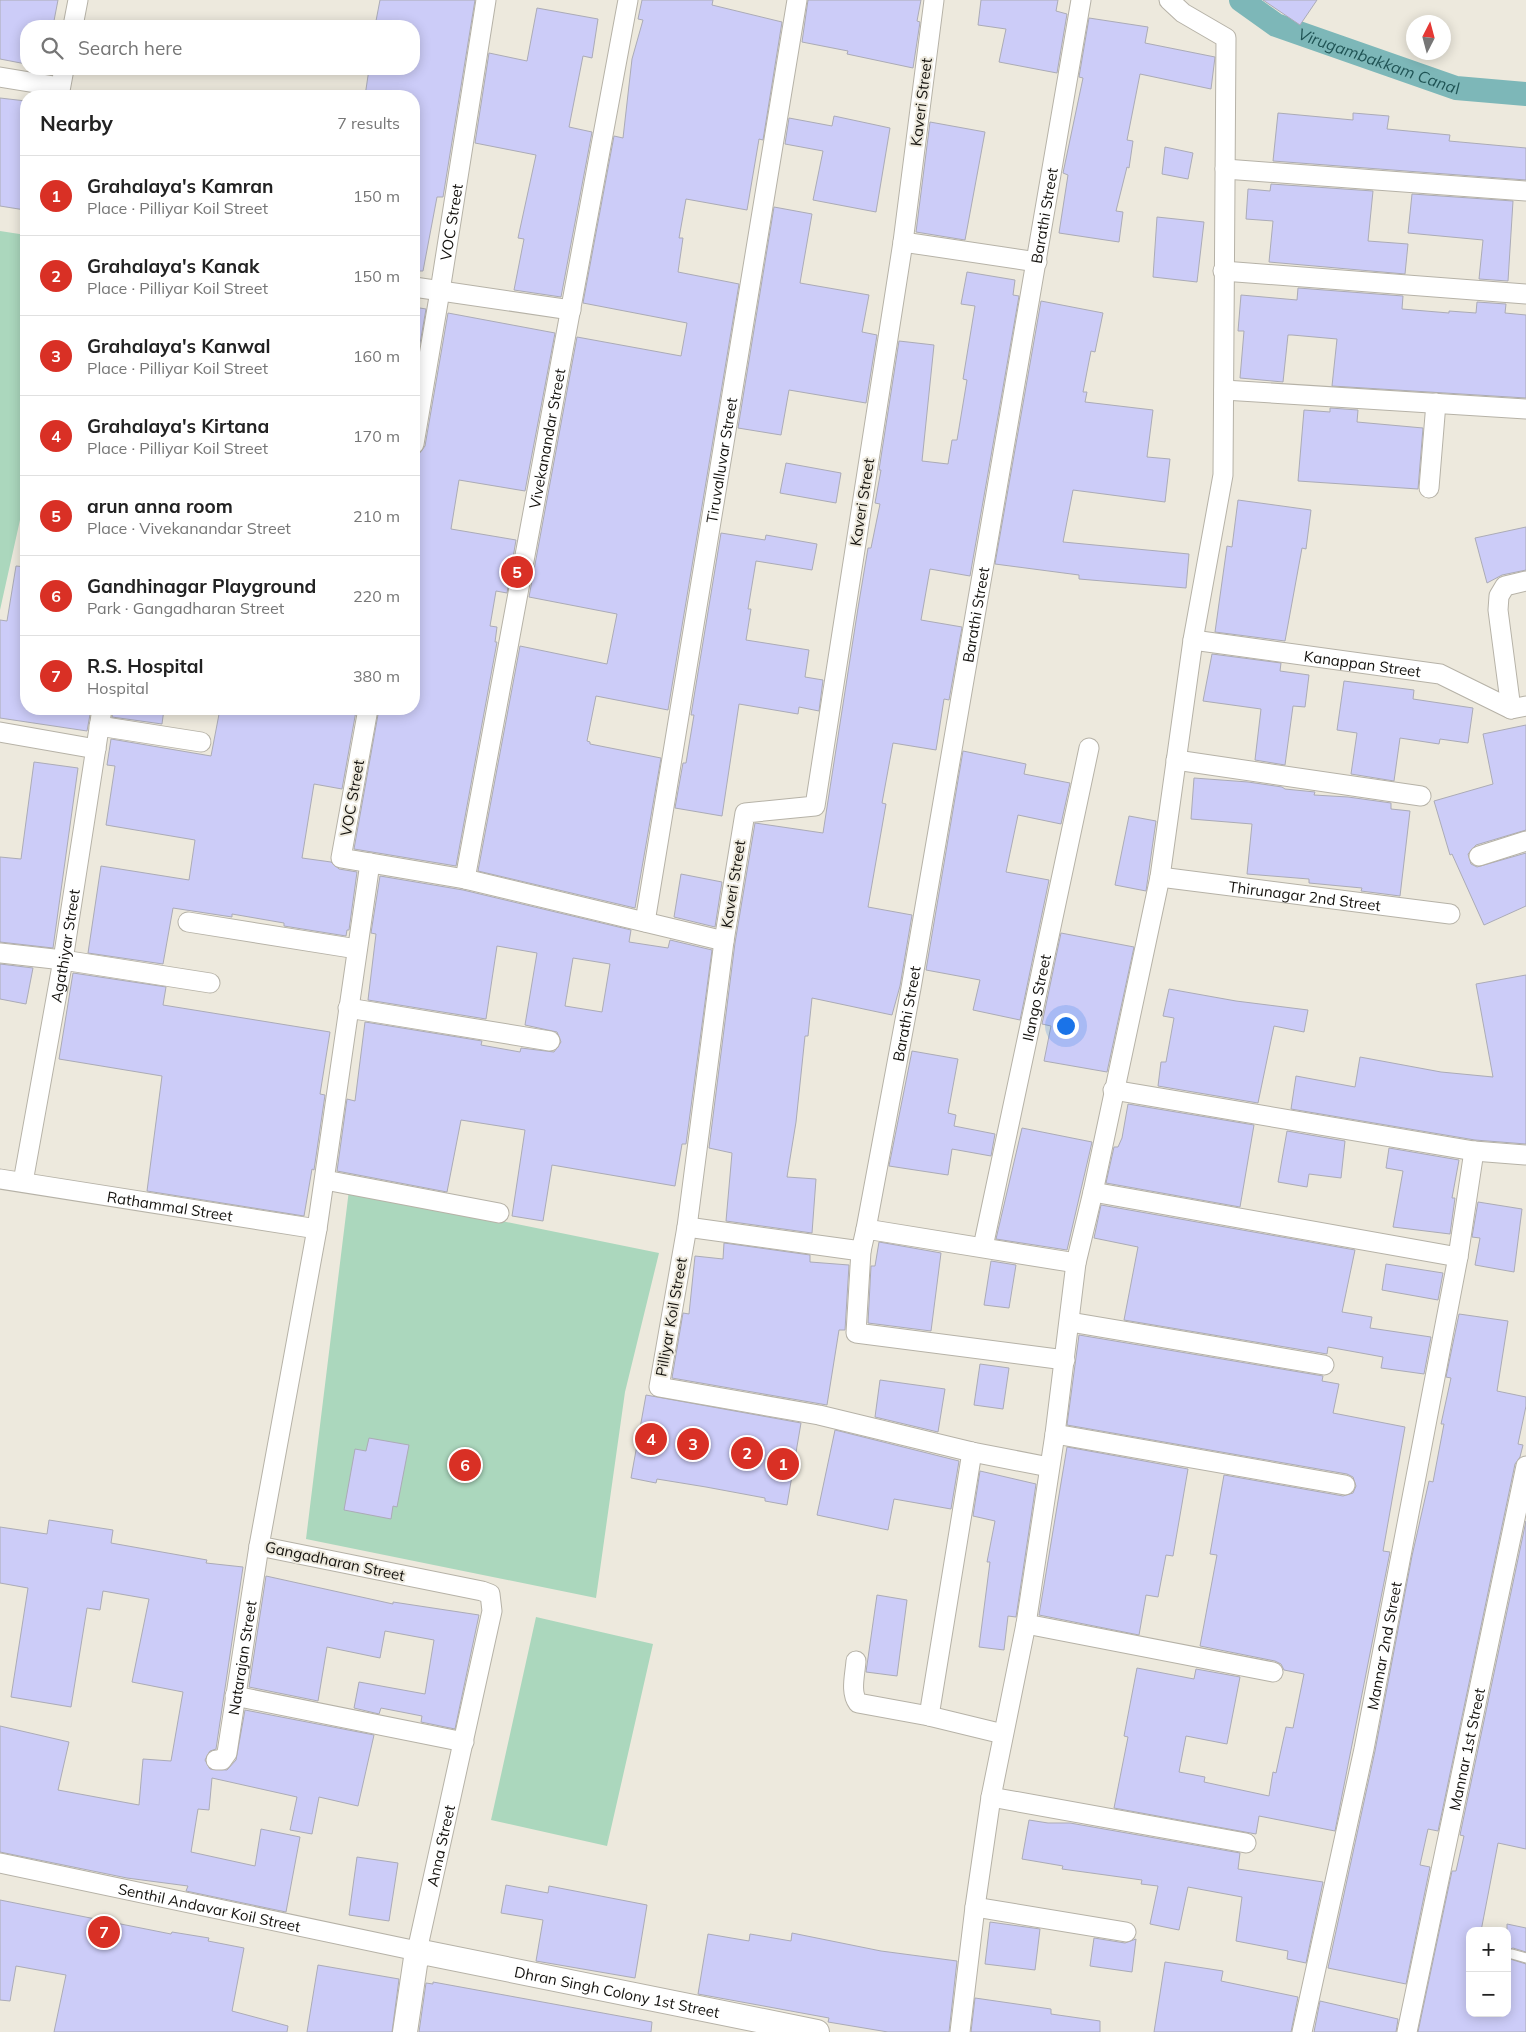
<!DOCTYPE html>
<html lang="en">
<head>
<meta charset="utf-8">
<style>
	body { margin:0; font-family:Mulish,sans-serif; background:#f6f6f6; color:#222 }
	.controls { position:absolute; right:15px; bottom:15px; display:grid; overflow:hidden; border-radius:10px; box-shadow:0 2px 12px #0003 }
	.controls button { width:45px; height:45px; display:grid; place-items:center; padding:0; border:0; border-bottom:1px solid #e0e0e0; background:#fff; color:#222; font:25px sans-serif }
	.compass { position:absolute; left:1406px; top:15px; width:45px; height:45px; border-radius:50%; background:#fff; box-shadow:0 2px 12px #0003; rotate:6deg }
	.you { position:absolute; left:1065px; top:1025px; width:18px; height:18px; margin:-12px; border:4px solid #fff; border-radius:50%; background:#1a73e8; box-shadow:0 0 0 8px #1a73e833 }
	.badge { display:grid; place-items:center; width:32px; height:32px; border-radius:50%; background:#d93025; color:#fff; font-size:16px; font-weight:700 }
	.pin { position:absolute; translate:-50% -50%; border:2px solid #fff; box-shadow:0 1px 5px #0006 }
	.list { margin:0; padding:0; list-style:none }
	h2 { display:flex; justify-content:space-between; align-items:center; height:65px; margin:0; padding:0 20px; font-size:21px }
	h2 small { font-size:16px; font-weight:400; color:#767676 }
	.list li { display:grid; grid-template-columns:32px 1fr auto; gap:15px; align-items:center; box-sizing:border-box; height:80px; padding:0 20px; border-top:1px solid #e0e0e0 }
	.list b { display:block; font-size:19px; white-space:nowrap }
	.list p { margin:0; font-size:16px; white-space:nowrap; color:#767676 }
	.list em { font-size:16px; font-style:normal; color:#767676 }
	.icon { flex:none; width:28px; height:28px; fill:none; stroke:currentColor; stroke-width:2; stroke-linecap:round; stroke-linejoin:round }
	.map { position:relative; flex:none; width:1526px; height:2032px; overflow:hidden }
	.search { position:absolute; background:#fff; box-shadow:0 2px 12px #0003; left:20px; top:20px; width:400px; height:55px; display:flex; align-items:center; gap:12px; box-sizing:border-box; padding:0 18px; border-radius:20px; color:#767676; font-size:19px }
	.panel { position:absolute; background:#fff; box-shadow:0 2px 12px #0003; left:20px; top:90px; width:400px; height:625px; border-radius:20px }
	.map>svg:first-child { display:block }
	.green { fill:#abd7bd }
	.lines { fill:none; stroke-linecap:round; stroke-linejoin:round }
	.canal { stroke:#7db7b8; stroke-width:24 }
	.building { fill:#ccccf8; stroke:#ababb6; fill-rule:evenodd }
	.service-casing { stroke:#b6b2a7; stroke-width:11 }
	.minor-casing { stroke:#b6b2a7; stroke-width:21 }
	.tertiary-casing { stroke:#b6b2a7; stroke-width:26 }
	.service { stroke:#fff; stroke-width:9 }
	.minor { stroke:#fff; stroke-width:19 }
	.tertiary { stroke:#fff; stroke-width:24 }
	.labels { text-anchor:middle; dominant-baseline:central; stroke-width:4; stroke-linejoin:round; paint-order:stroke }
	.street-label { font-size:15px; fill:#14120e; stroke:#ede9dd }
	.water-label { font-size:16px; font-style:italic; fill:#1f5354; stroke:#ede9dd }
</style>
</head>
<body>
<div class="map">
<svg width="1526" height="2032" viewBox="0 0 1526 2032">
	<rect width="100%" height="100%" fill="#ede9dd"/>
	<path class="green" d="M0 231 26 235V493L0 610Z
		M349 1190 659 1253 625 1392 596 1598 306 1539Z
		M536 1617 653 1644 607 1846 491 1820Z"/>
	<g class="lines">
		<path class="canal" id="s1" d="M1241 0 1276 25 1456 88 1526 94"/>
	</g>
	<path class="building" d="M0 0H58L53 26H26V64L0 59Z
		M380 0H475L443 197H437L423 271H414V96H365L369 69H414V26H375Z
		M642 0H713L712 5 782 22 763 140 759 139 747 210 686 199 679 238H683L678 272 739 284 668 710 596 696 587 741 590 742V744L661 758 635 908 478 871 520 646 607 664 617 614 529 597 577 337 681 356 687 323 583 303 614 136 623 138 632 59 643 20 638 19Z
		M808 0H921L917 21 920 22 913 68 847 54 848 51 802 42Z
		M981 0H1058L1056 11 1067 14 1057 73 999 62 1006 29 978 25Z
		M1263 0H1317L1300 25Z
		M537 8 598 19 592 58 583 56 569 127 592 132 561 297 514 290 524 239 518 238 536 155 475 143 489 53 527 61Z
		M1089 18 1148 27 1145 43 1215 57 1211 89 1140 74 1127 140 1133 141 1129 168 1127 167 1116 211 1123 212 1119 242 1059 233 1068 175 1063 173 1083 78 1079 77Z
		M0 98 26 101 25 210 0 206Z
		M1278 113 1353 120V113L1389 116 1387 129 1450 135 1449 141 1526 148V180L1273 161Z
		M834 116 890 128 876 212 813 200 823 151 785 144 789 118 832 126Z
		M930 122 985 132 965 240 916 232Z
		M1165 147 1193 153 1188 179 1162 174Z
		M1271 184 1373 191 1368 241 1408 244 1405 274 1269 262 1273 221 1246 219 1248 189 1270 191Z
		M1412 194 1513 201 1508 281 1479 279 1483 240 1408 233Z
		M774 207 812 214 800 283 869 295 862 332 877 335 866 403 789 390 781 435 738 428Z
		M1157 217 1204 222 1197 282 1153 277Z
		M967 272 1015 280 1013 295 1019 296 970 576 930 569 921 620 962 627 949 700 944 699 936 750 893 743 882 803 886 804 868 907 912 915 900 986 892 1015 812 998 808 1036H805L796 1122 787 1177 816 1179 812 1233 726 1221 732 1153 709 1148 735 943 755 823 823 833 858 608 868 548H871L880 504 875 503 881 470H879L899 341 934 345 922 461 948 464 952 440H957L967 380 963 379 975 306 961 304Z
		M1298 288 1403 296 1402 309 1449 313V311L1476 313 1477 302 1506 304 1505 313 1526 315V398L1332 386 1337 339 1292 335H1288L1283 382 1240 378 1244 331H1238L1241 295 1297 300Z
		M1041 301 1103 313 1095 352 1091 351 1083 392H1087L1085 402 1153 410 1147 457 1170 459 1165 502 1073 490 1063 542 1189 554 1186 588 1079 579V575L995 564Z
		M414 307 426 309 414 378Z
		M448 313 555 333 525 491 459 480 451 529 516 540 507 593 496 591 490 626 497 627 495 642H497L456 866 354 849 379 709H414V490L419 454 425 446Z
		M1330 408 1358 410 1357 422 1423 428 1418 489 1298 481 1304 410 1330 412Z
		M786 463 841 473 836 503 780 493Z
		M1238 500 1311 510 1306 549 1302 548 1285 641 1215 632 1227 546 1232 547Z
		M1526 527V570L1502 575 1487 583 1475 538Z
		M721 533 765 540 766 535 817 544 812 570 756 561 748 609H751L746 640 809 650 805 677 823 680 819 711 799 707 798 714 739 704 722 816 675 808 683 763H686L694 715H691Z
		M16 566 26 567V709H91L87 731 0 718V620L7 621Z
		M1212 654 1281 663 1280 671 1309 675 1305 707 1293 706 1285 765 1255 760 1261 709 1203 701Z
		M1344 681 1414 690 1413 699 1473 708 1468 743 1440 739 1439 744 1400 738 1394 781 1351 774 1357 733 1337 730Z
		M113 709H164L162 724 112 717Z
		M220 709H344L356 711 342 789 314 784 302 858 331 862 339 869 357 872 349 930H347L346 936 284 926V923L232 914V917L173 908 163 964 88 953 101 866 189 880 195 840 106 825 115 766 107 765 111 739 211 756Z
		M1526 725V830L1476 845 1468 854 1471 864 1477 867 1526 853V906L1484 925 1452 854 1450 855 1434 801 1493 784 1483 734Z
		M963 751 1026 764 1024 774 1070 783 1061 824 1018 815 1006 872 1049 880 1020 1020 973 1010 980 980 926 970Z
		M34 762 78 768 53 948 0 942V857L21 859Z
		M1194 778 1248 782 1282 787 1285 789 1315 792 1314 795 1348 797 1391 803V809L1410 811 1400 896 1361 891 1362 888 1309 883V879L1247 874 1252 824 1191 819Z
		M1129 816 1156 821 1146 891 1115 885Z
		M681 874 722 882 715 927 674 917Z
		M380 876 463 890 631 930 629 942 668 948 670 940 712 950 686 1144H682L675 1186 552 1165 543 1221 512 1216 525 1130 461 1120 447 1192 337 1171 347 1099 355 1101 365 1022 482 1041 481 1045 520 1052 521 1048 554 1052 561 1042 557 1032 525 1025 537 953 497 946 486 1019 368 1000 376 934 371 933ZM573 958 610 964 602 1012 565 1006Z
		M1061 933 1134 947 1107 1072 1044 1061 1051 1026 1042 1024Z
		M0 964 33 968 26 1004 0 999Z
		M73 973 166 987 163 1005 330 1032 320 1094 325 1095 314 1170 312 1169 304 1216 147 1191 162 1076 59 1059Z
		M1526 975V1144L1475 1140 1291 1109 1296 1076 1355 1087 1360 1057 1441 1072 1493 1077 1476 984Z
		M1169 989 1236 1001 1308 1010 1304 1032 1274 1026 1258 1103 1158 1086 1161 1062H1166L1174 1018 1163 1016Z
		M912 1051 958 1059 948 1113 956 1115 954 1126 995 1134 991 1156 952 1149 948 1175 889 1166Z
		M1128 1104 1254 1125 1240 1207 1106 1183 1114 1147H1118L1122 1138Z
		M1022 1128 1092 1142 1067 1250 996 1239Z
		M1287 1131 1345 1141 1341 1178 1309 1174 1307 1187 1278 1182Z
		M1389 1148 1459 1160 1452 1198H1455L1450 1234 1393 1227 1403 1171 1386 1168Z
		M1478 1202 1522 1209 1514 1272 1475 1265 1480 1238 1472 1237Z
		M1101 1205 1355 1250 1342 1312 1372 1317 1370 1328 1431 1337 1424 1374 1381 1368 1383 1357 1328 1347 1327 1354 1124 1320 1138 1247 1094 1238Z
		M879 1242 941 1253 931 1331 868 1323 871 1266H875Z
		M724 1243 810 1255V1262L849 1265 845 1330H839L827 1405 672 1378 683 1313 689 1314 695 1256 723 1259Z
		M991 1261 1016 1265 1009 1308 984 1305Z
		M1386 1264 1443 1273 1438 1300 1382 1290Z
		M1459 1314 1508 1321 1497 1391 1526 1397V1406L1518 1444 1523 1445 1520 1457 1515 1464 1438 1831 1428 1829 1420 1865 1430 1867 1406 1984 1328 1968 1375 1751 1412 1556 1429 1481 1433 1482 1444 1424H1441L1451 1378 1446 1377Z
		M1079 1335 1323 1376 1322 1381 1339 1384 1333 1413 1405 1427 1383 1551 1390 1552 1335 1831 1259 1816 1256 1834 1114 1808 1128 1737 1124 1736 1137 1668 1194 1679 1196 1669 1240 1677 1227 1744 1186 1736 1179 1772 1205 1777 1204 1782 1269 1796 1273 1772 1276 1773 1286 1727 1293 1728 1304 1674 1284 1670 1281 1664 1275 1661 1200 1646 1217 1555 1210 1554 1224 1475 1343 1496 1353 1493 1356 1486 1353 1477 1347 1474 1067 1425Z
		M980 1364 1009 1368 1003 1409 974 1405Z
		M880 1380 945 1389 938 1432 875 1417Z
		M646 1395 801 1423 787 1505 765 1501V1498L706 1487 657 1479 656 1483 631 1478Z
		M835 1430 959 1461 951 1509 894 1499 888 1530 817 1515Z
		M369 1438 409 1445 397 1507 393 1506 391 1519 344 1510 355 1449 366 1451Z
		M1067 1447 1188 1469 1173 1556 1166 1555 1158 1597 1146 1595 1139 1635 1039 1615Z
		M980 1471 1036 1484 1016 1617 1008 1616 1004 1650 979 1647 990 1562H987L995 1521 973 1516Z
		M49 1520 113 1530 111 1543 207 1560 206 1563 243 1567 216 1749 210 1751 205 1760 210 1769 227 1770 236 1760 245 1710 374 1735 358 1806 319 1797 312 1834 290 1830 297 1797 212 1778 209 1810 198 1809 191 1852 255 1866 261 1829 300 1837 286 1912 186 1891 188 1886 127 1878 0 1852V1726L69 1742 58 1790 139 1805 143 1759 171 1761 183 1692 132 1682 149 1599 103 1591 100 1610 87 1608 71 1707 11 1697 28 1588 0 1583V1527L47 1534Z
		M1526 1521V1849L1498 1843 1481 1931H1470V2013H1507V1958L1526 1964V2032H1418L1452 1871H1456L1464 1836 1460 1835Z
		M266 1576 393 1604V1602L479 1615 455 1729 421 1722 422 1716 381 1708 379 1714 354 1708 359 1682 425 1694 434 1640 385 1631 380 1658 327 1647 318 1701 249 1687Z
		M877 1595 907 1600 897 1676 866 1672Z
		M1029 1820 1048 1823H1070L1240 1853 1238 1869 1323 1882 1306 1963 1287 1959 1288 1951 1236 1941 1242 1897 1188 1887 1179 1930 1150 1924 1158 1886 1141 1884 1142 1880 1062 1869 1063 1866 1022 1859Z
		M357 1857 398 1863 389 1921 349 1915Z
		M506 1885 548 1893 549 1886 647 1905 635 1978 536 1961 543 1920 501 1913Z
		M0 1900 171 1934 172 1932 209 1938 208 1941 244 1948 232 2011 288 2026 287 2032H54L66 1975 16 1966 10 2001 0 2000Z
		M990 1922 1040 1929 1035 1970 985 1964Z
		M1507 1924 1526 1928V1952L1513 1948 1507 1950Z
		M792 1933 881 1951 957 1961 949 2032H888L828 2022 829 2018 698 1994 708 1934 749 1941 750 1934 791 1941Z
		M1094 1938 1125 1943 1136 1939 1132 1972 1090 1966Z
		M1165 1962 1223 1971 1221 1981 1298 1997 1291 2032H1154Z
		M318 1965 399 1979 392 2032H307Z
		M433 1982 652 2022 651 2032H419L426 1983 433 1984Z
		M975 1998 1051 2009V2014L1100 2021V2032H971Z
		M1320 2001 1398 2019 1396 2032H1314Z"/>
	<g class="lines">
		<g class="service-casing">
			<path id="service" d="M1512 1954 1526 1958"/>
		</g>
		<g class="minor-casing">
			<g id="minor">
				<path d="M934 0 903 242 815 806 745 813 724 941 687 1227 659 1387 819 1415 972 1452 1049 1467"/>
				<path d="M73 26 78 0"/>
				<path d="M0 77 60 87"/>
				<path d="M59 96 64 69"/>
				<path d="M1225 169 1526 191"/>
				<path d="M903 242 1037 262"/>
				<path d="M1223 271 1526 294"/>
				<path d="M414 287 571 310"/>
				<path d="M1224 390 1526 409"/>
				<path id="s2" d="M414 444 440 291 486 0"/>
				<path d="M1429 488 1436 403"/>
				<path id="s3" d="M1193 640 1440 674 1511 709 1526 706"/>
				<path d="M368 709 341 858 465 879 724 941"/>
				<path d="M1511 709 1498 610 1499 596 1505 586 1526 581"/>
				<path d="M99 726 201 742"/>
				<path d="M0 732 96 749"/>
				<path d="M1176 760 1421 796"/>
				<path d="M1479 856 1526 841"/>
				<path id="s4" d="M1160 877 1450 914"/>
				<path id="s5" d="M465 879 628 0"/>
				<path d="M188 922 357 949"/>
				<path id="s6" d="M645 922 797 0"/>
				<path d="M0 953 63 960 210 983"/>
				<path d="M348 1008 550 1041"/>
				<path d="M1113 1090 1474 1151 1525 1155"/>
				<path id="s7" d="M0 1179 317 1229"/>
				<path d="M325 1180 499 1213"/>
				<path id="s8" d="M23 1182 63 960 102 709"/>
				<path d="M1093 1192 1458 1257"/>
				<path d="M687 1227 861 1251 866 1229 1076 1263"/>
				<path id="s9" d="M866 1229 911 988 1081 0"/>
				<path id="s10" d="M983 1247 1089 748"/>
				<path d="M861 1251 856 1333 1065 1360"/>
				<path d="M1070 1322 1324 1365"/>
				<path d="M1055 1434 1345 1485"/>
				<path d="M1026 1624 1273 1672"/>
				<path d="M856 1661C855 1675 850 1692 858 1703L929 1716 1003 1734"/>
				<path d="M235 1696 464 1742"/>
				<path d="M929 1716 972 1452"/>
				<path id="s11" d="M216 1760H222L227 1753 259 1546"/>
				<path d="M991 1797 1246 1843"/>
				<path id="s12" d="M0 1863 417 1951 492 1611 490 1594 482 1591 259 1546 317 1229 370 863"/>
				<path d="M975 1907 1126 1932"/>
				<path d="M960 2032 975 1907 991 1797 1026 1624 1055 1434 1076 1263 1093 1192 1160 877 1193 640 1223 475 1226 38 1183 13 1169 0"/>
				<path id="s13" d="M1302 2032 1364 1749 1458 1257 1474 1151"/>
				<path id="s14" d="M1407 2032 1526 1466"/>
			</g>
		</g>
		<g class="tertiary-casing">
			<g id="tertiary">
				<path id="s15" d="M405 2032 417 1951 817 2032"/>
			</g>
		</g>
		<use href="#service" class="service"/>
		<use href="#minor" class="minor"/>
		<use href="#tertiary" class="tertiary"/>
	</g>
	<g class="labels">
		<g class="street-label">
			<text transform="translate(921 102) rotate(-83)">Kaveri Street</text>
			<text stroke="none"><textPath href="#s9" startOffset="1029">Barathi Street</textPath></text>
			<text stroke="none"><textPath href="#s2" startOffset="225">VOC Street</textPath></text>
			<text stroke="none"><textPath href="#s5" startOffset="448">Vivekanandar Street</textPath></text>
			<text stroke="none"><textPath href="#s6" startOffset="468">Tiruvalluvar Street</textPath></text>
			<text transform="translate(862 502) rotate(-81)">Kaveri Street</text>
			<text stroke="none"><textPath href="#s9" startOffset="624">Barathi Street</textPath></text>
			<text stroke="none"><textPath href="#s3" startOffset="171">Kanappan Street</textPath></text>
			<text transform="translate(352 798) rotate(-80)">VOC Street</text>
			<text transform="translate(733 884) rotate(-81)">Kaveri Street</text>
			<text stroke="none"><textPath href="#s4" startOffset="146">Thirunagar 2nd Street</textPath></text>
			<text stroke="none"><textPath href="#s8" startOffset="240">Agathiyar Street</textPath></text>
			<text stroke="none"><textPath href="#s10" startOffset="255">Ilango Street</textPath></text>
			<text stroke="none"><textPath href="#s9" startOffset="219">Barathi Street</textPath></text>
			<text stroke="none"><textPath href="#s7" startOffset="172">Rathammal Street</textPath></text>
			<text transform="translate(671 1317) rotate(-80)">Pilliyar Koil Street</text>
			<text transform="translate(335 1561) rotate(12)">Gangadharan Street</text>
			<text stroke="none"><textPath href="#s13" startOffset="395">Mannar 2nd Street</textPath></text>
			<text stroke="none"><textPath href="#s11" startOffset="111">Natarajan Street</textPath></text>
			<text stroke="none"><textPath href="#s14" startOffset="289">Mannar 1st Street</textPath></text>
			<text stroke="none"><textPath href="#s12" startOffset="534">Anna Street</textPath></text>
			<text stroke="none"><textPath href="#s12" startOffset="214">Senthil Andavar Koil Street</textPath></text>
			<text stroke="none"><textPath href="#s15" startOffset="286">Dhran Singh Colony 1st Street</textPath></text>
		</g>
		<g class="water-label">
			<text stroke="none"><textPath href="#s1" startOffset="152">Virugambakkam Canal</textPath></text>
		</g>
	</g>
</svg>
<div class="controls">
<button>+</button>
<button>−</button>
</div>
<svg class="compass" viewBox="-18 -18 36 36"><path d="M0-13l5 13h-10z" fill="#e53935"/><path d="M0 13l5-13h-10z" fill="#767676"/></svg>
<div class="you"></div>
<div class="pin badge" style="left:783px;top:1464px">1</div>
<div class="pin badge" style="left:747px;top:1453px">2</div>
<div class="pin badge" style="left:693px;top:1444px">3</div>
<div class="pin badge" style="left:651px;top:1439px">4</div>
<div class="pin badge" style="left:517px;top:572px">5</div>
<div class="pin badge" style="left:465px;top:1465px">6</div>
<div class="pin badge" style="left:104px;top:1932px">7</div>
<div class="search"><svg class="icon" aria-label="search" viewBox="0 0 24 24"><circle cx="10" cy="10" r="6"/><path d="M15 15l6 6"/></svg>Search here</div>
<section class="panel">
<h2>Nearby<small>7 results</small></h2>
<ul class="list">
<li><span class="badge">1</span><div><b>Grahalaya's Kamran</b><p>Place · Pilliyar Koil Street</p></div><em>150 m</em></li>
<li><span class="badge">2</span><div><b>Grahalaya's Kanak</b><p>Place · Pilliyar Koil Street</p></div><em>150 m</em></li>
<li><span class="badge">3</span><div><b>Grahalaya's Kanwal</b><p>Place · Pilliyar Koil Street</p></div><em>160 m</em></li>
<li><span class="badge">4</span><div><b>Grahalaya's Kirtana</b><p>Place · Pilliyar Koil Street</p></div><em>170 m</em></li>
<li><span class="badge">5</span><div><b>arun anna room</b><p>Place · Vivekanandar Street</p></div><em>210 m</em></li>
<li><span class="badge">6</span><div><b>Gandhinagar Playground</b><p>Park · Gangadharan Street</p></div><em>220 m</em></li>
<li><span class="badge">7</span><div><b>R.S. Hospital</b><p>Hospital</p></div><em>380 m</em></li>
</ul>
</section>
</div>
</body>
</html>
